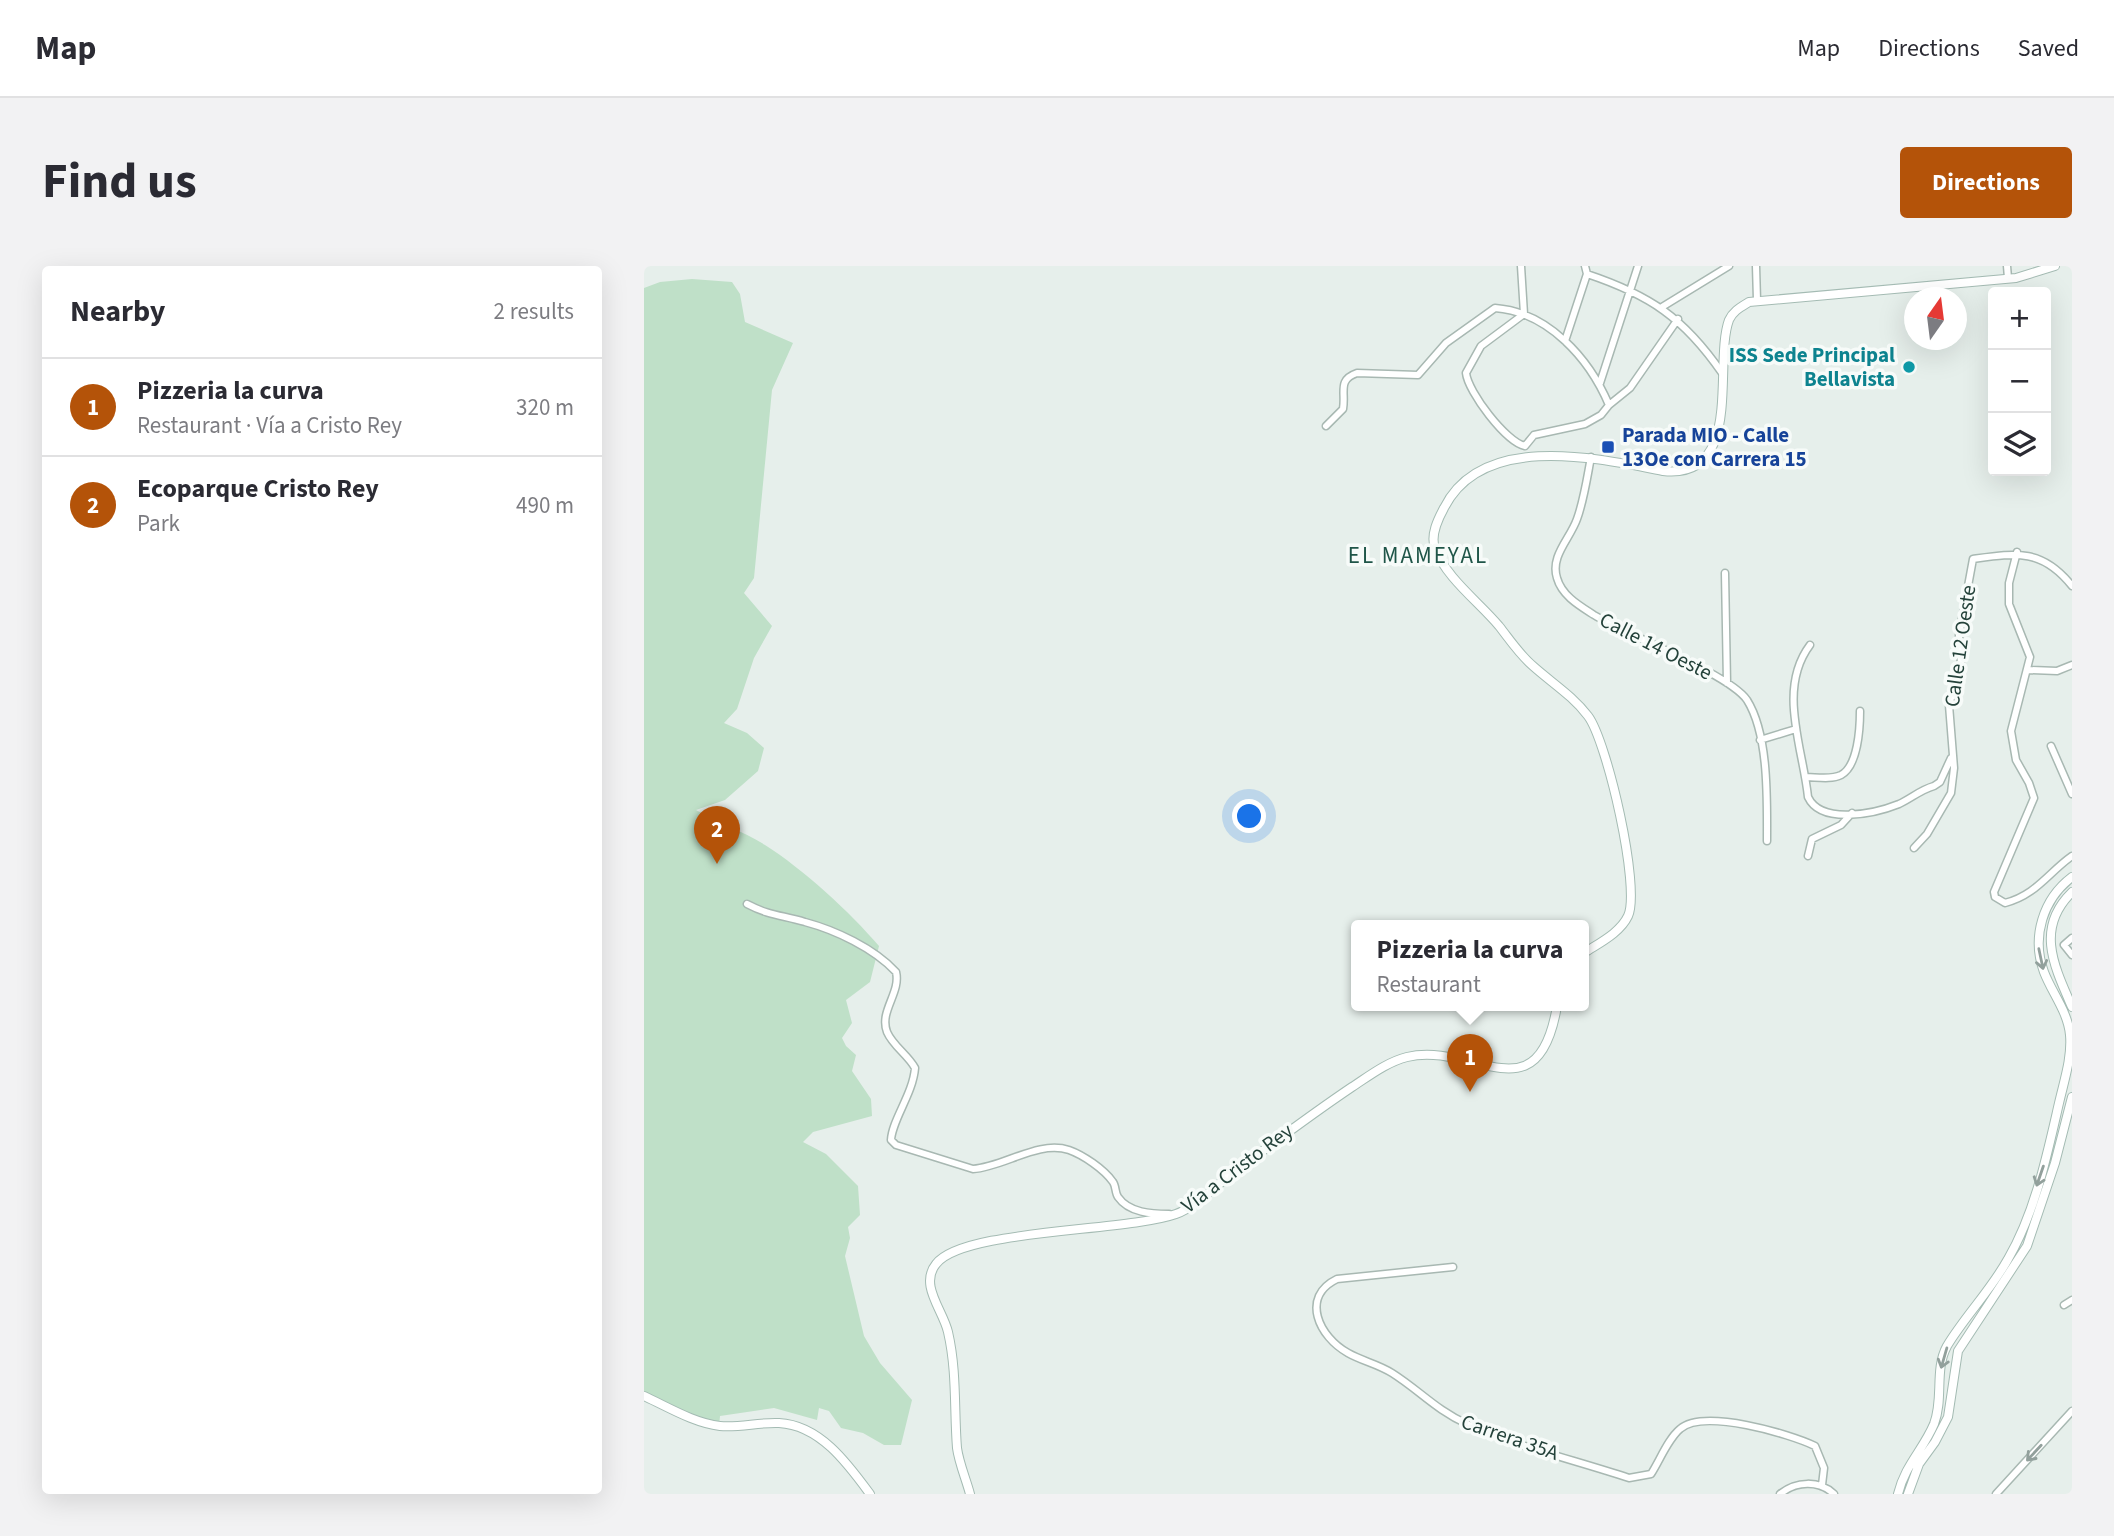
<!DOCTYPE html>
<html lang="en">
<head>
<meta charset="utf-8">
<style>
	body { margin:0; font-family:"Source Sans 3",sans-serif; background:#f2f2f3; color:#2b2b33 }
	.controls { position:absolute; right:21px; top:21px; display:grid; overflow:hidden; border-radius:7px; box-shadow:0 7px 28px #0002 }
	.controls button { width:63px; height:63px; display:grid; place-items:center; padding:0; border:0; border-bottom:2px solid #e1e1e2; background:#fff; color:#2b2b33; font:35px sans-serif }
	.compass { position:absolute; left:1260px; top:21px; width:63px; height:63px; border-radius:50%; background:#fff; box-shadow:0 7px 28px #0002; rotate:14deg }
	.you { position:absolute; left:606px; top:551px; width:24px; height:24px; margin:-18px; border:5px solid #fff; border-radius:50%; background:#1a73e8; box-shadow:0 0 0 10px #1a73e833 }
	.badge { display:grid; place-items:center; width:46px; height:46px; border-radius:50%; background:#b45309; color:#fff; font-size:23px; font-weight:700 }
	.pin { position:absolute; translate:-50% -58px; filter:drop-shadow(0 2px 4px #0008) }
	.pin::after { content:''; position:absolute; top:37px; width:24px; height:21px; background:inherit; clip-path:polygon(0 0,100% 0,50% 100%) }
	.popup { position:absolute; left:707px; top:654px; width:238px; height:91px; box-sizing:border-box; display:grid; place-content:center; border-radius:7px; background:#fff; filter:drop-shadow(0 2px 5px #0005); font-size:23px; white-space:nowrap; color:#7c7c81 }
	.popup b { font-size:26px; color:#2b2b33 }
	.popup::after { content:''; position:absolute; left:50%; top:100%; margin-left:-14px; border:14px solid transparent; border-top-color:#fff }
	.list { margin:0; padding:0; list-style:none }
	h2 { display:flex; justify-content:space-between; align-items:center; height:91px; margin:0; padding:0 28px; font-size:30px }
	h2 small { font-size:23px; font-weight:400; color:#7c7c81 }
	.list li { display:grid; grid-template-columns:46px 1fr auto; gap:21px; align-items:center; box-sizing:border-box; height:98px; padding:0 28px; border-top:2px solid #e1e1e2 }
	.list b { display:block; font-size:26px; white-space:nowrap }
	.list p { margin:0; font-size:23px; white-space:nowrap; color:#7c7c81 }
	.list em { font-size:23px; font-style:normal; color:#7c7c81 }
	.icon { flex:none; width:38px; height:38px; fill:none; stroke:currentColor; stroke-width:2; stroke-linecap:round; stroke-linejoin:round }
	.map { position:relative; flex:none; width:1428px; height:1228px; overflow:hidden; border-radius:7px }
	header { display:flex; align-items:center; gap:42px; box-sizing:border-box; height:98px; padding:0 35px; background:#fff; border-bottom:2px solid #e1e1e2 }
	header strong { font-size:33px }
	nav { display:flex; gap:38px; margin-inline-start:auto; font-size:24px }
	.intro { display:flex; align-items:center; justify-content:space-between; box-sizing:border-box; height:168px; padding:0 42px }
	h1 { margin:0; font-size:49px }
	.button { padding:18px 32px; border-radius:7px; background:#b45309; color:#fff; font-size:24px; font-weight:700 }
	main { display:flex; gap:42px; padding:0 42px }
	aside { flex:1; background:#fff; border-radius:7px; box-shadow:0 7px 28px #0002 }
	.map>svg:first-child { display:block }
	.green { fill:#bfe0c8 }
	.lines { fill:none; stroke-linecap:round; stroke-linejoin:round }
	.street-casing { stroke:#a8b8b2; stroke-width:9 }
	.secondary-casing { stroke:#a4bbb3; stroke-width:10 }
	.street { stroke:#fff; stroke-width:6 }
	.secondary { stroke:#fff; stroke-width:8 }
	.oneway { stroke:#92a09c }
	.culture-dot { fill:#0f9aa8; stroke:#f7fbf9; stroke-width:2.5 }
	.transit-dot { fill:#1a4fb4; stroke:#f7fbf9; stroke-width:2.5 }
	.labels { text-anchor:middle; dominant-baseline:central; stroke-width:7; stroke-linejoin:round; paint-order:stroke }
	.culture-label { font-size:21px; font-weight:bold; fill:#0d838f; stroke:#f7fbf9; text-anchor:end }
	.transit-label { font-size:21px; font-weight:bold; fill:#164399; stroke:#f7fbf9; text-anchor:start }
	.street-label { font-size:21px; fill:#24423a; stroke:#f7fbf9 }
	.neighbourhood-label { font-size:23px; letter-spacing:2px; fill:#1f5548; stroke:#f7fbf9 }
</style>
</head>
<body>
<header>
<strong>Map</strong>
<nav><a>Map</a><a>Directions</a><a>Saved</a></nav>
</header>
<div class="intro"><h1>Find us</h1><a class="button">Directions</a></div>
<main>
<aside>
<h2>Nearby<small>2 results</small></h2>
<ul class="list">
<li><span class="badge">1</span><div><b>Pizzeria la curva</b><p>Restaurant · Vía a Cristo Rey</p></div><em>320 m</em></li>
<li><span class="badge">2</span><div><b>Ecoparque Cristo Rey</b><p>Park</p></div><em>490 m</em></li>
</ul>
</aside>
<div class="map">
<svg width="1428" height="1228" viewBox="0 0 1428 1228">
	<rect width="100%" height="100%" fill="#e6efeb"/>
	<path class="green" d="M48 13 88 16 96 28 101 56 149 77 128 124 110 312 100 327 128 360 110 392 93 443 80 457 103 467 120 482 114 505 81 534 52 544C74 557 99 565 121 579 159 603 206 646 235 680L226 716 202 734 208 757 198 772 202 780 212 789 208 805 227 833 228 850 169 866 159 876 182 888 214 920 216 949 204 961 206 972 201 990 220 1070 236 1097 268 1134 257 1179H240L219 1167 197 1162 185 1145 175 1142 173 1154 130 1142 76 1150 75 1160 0 1130V22L16 16Z"/>
	<g class="lines">
		<g class="street-casing">
			<path id="street" d="M877 0 880 48
				M1112 0 1113 34
				M1363 0 1364 12
				M943 8C1006 29 1040 52 1078 107
				M1018 41 1085 0
				M880 48 837 80 822 107C824 126 862 176 881 180
				M921 75 943 8 941 0
				M956 117 994 0
				M682 160 699 143C702 126 693 114 713 107L774 109 802 77 851 42C904 46 945 92 965 139
				M881 180 890 169 941 158 957 149 965 139 986 122 1034 53
				M947 191C943 212 940 234 933 253 926 273 906 290 913 312 918 330 936 340 950 349 983 369 1085 408 1103 434 1125 469 1123 534 1123 575
				M1373 286 1365 317V338L1386 391 1367 465 1372 494 1385 517 1390 532 1350 626 1351 631 1361 637C1392 629 1404 607 1428 590
				M1081 307 1083 417
				M1166 379C1133 423 1159 482 1164 531 1177 559 1230 548 1255 538 1268 532 1276 524 1290 520L1296 516 1307 492
				M1385 404 1413 405 1428 399
				M1116 474 1152 463
				M1407 480 1428 528
				M1162 511C1172 511 1187 514 1197 509 1214 500 1216 462 1216 445
				M1270 582 1283 568 1307 527 1310 502 1305 439 1317 398 1315 369 1329 293C1371 287 1398 282 1428 320
				M1164 590 1168 573 1197 559 1208 547
				M103 638C126 650 138 649 161 656 191 664 230 682 252 706 257 727 235 745 243 766 249 780 264 789 271 802 269 828 248 854 247 874L252 879 329 903C360 901 394 874 425 884 439 889 460 903 469 916 472 920 471 927 474 931 485 947 508 948 525 948
				M1428 672 1420 679 1428 689
				M809 1001 693 1013C656 1031 675 1071 704 1087 718 1095 734 1098 748 1107 775 1124 792 1144 823 1158 874 1181 931 1194 985 1212L1007 1208C1016 1194 1024 1173 1036 1163 1059 1142 1146 1168 1171 1180L1180 1202 1178 1219
				M1420 1039 1428 1034
				M1136 1228C1152 1215 1175 1214 1190 1228
				M1352 1228 1428 1145"/>
		</g>
		<g class="secondary-casing">
			<path id="secondary" d="M1428 626C1391 662 1410 700 1428 741
				M940 687C955 677 976 667 984 650 997 622 963 475 944 450 929 430 908 417 889 400 875 388 866 374 855 360 835 336 802 312 791 282 786 269 794 253 800 242 838 166 953 192 1019 205 1101 214 1069 97 1085 54 1089 45 1097 41 1105 36L1372 12 1411 0
				M0 1130C24 1141 50 1157 76 1160 95 1162 115 1156 135 1157 176 1159 204 1198 226 1228
				M326 1228C322 1213 315 1197 313 1182 310 1144 313 1105 304 1066 299 1044 275 1019 292 998 318 963 481 966 532 948 551 941 568 923 584 911 625 880 665 850 708 821 725 810 743 796 763 791 829 775 894 853 913 740
				M1254 1228C1261 1199 1279 1184 1290 1158 1300 1132 1290 1104 1303 1080 1321 1050 1347 1024 1364 993 1391 947 1403 889 1415 837 1420 815 1428 792 1426 769 1424 746 1408 727 1400 706 1387 671 1399 633 1428 611
				M1264 1228 1275 1198 1291 1176 1304 1151 1314 1085 1383 980 1411 897 1428 831"/>
		</g>
		<use href="#street" class="street"/>
		<use href="#secondary" class="secondary"/>
	</g>
	<defs><path id="oneway-shaft" d="M-6 0H5M1.5-3L5.5 0L1.5 3" fill="none" stroke-width="1.6" stroke-linecap="round" stroke-linejoin="round" transform="scale(1.75)"/></defs>
	<g class="oneway">
		<use href="#oneway-shaft" transform="translate(1397 693) rotate(78)"/>
		<use href="#oneway-shaft" transform="translate(1396 910) rotate(109)"/>
		<use href="#oneway-shaft" transform="translate(1300 1092) rotate(106)"/>
		<use href="#oneway-shaft" transform="translate(1390 1187) rotate(133)"/>
	</g>
	<circle class="culture-dot" cx="1265" cy="101" r="7"/>
	<rect class="transit-dot" x="957" y="174" width="14" height="14" rx="3.5"/>
	<g class="labels">
		<g class="culture-label">
			<text x="1251" y="89">ISS Sede Principal<tspan x="1251" dy="24">Bellavista</tspan></text>
		</g>
		<g class="transit-label">
			<text x="978" y="169">Parada MIO - Calle<tspan x="978" dy="24">13Oe con Carrera 15</tspan></text>
		</g>
		<g class="street-label">
			<text transform="translate(1012 380) rotate(27)">Calle 14 Oeste</text>
			<text transform="translate(1316 380) rotate(-82)">Calle 12 Oeste</text>
			<text transform="translate(593 902) rotate(-37)">Vía a Cristo Rey</text>
			<text transform="translate(866 1171) rotate(19)">Carrera 35A</text>
		</g>
		<g class="neighbourhood-label">
			<text x="774" y="289">EL MAMEYAL</text>
		</g>
	</g>
</svg>
<div class="controls">
<button>+</button>
<button>−</button>
<button><svg class="icon" aria-label="layers" viewBox="0 0 24 24"><path d="M12 4l9 5-9 5-9-5zM3 14l9 5 9-5"/></svg></button>
</div>
<svg class="compass" viewBox="-18 -18 36 36"><path d="M0-13l5 13h-10z" fill="#e53935"/><path d="M0 13l5-13h-10z" fill="#7c7c81"/></svg>
<div class="you"></div>
<div class="pin badge" style="left:826px;top:826px">1</div>
<div class="popup"><b>Pizzeria la curva</b>Restaurant</div>
<div class="pin badge" style="left:73px;top:598px">2</div>
</div>
</main>
</body>
</html>
